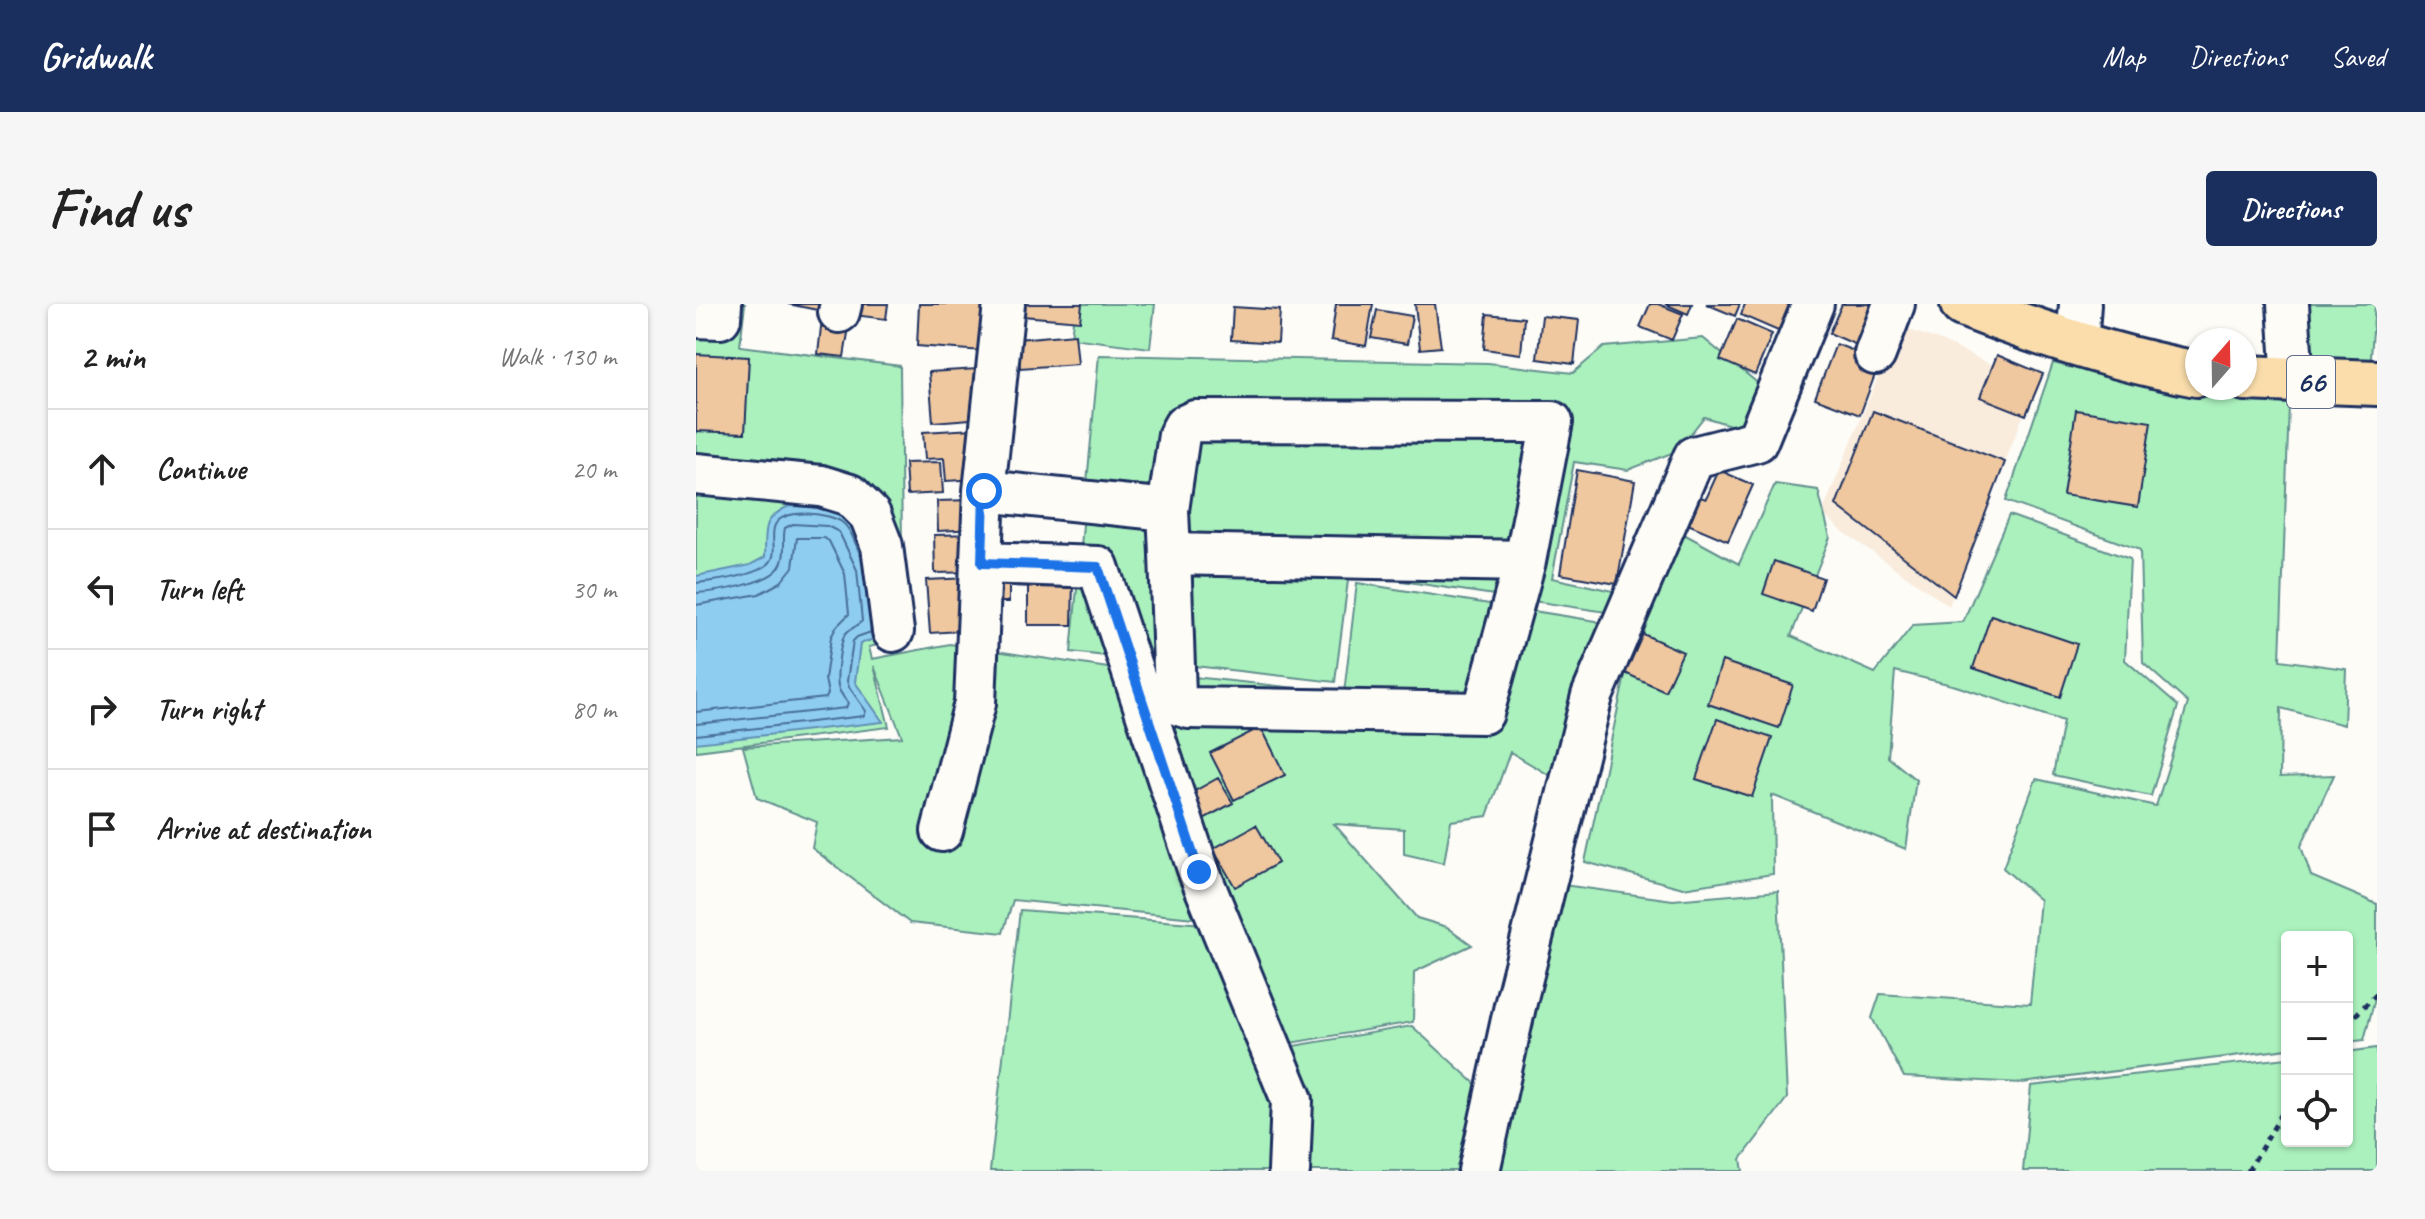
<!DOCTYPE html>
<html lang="en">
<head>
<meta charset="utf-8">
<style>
	body { margin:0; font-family:Caveat,sans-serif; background:#f6f6f6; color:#222 }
	.controls { position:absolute; right:24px; bottom:24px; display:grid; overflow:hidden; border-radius:8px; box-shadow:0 2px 6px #0004 }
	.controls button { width:72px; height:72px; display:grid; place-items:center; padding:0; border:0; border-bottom:2px solid #e0e0e0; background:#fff; color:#222; font:40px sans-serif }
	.compass { position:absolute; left:1489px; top:24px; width:72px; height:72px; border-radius:50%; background:#fff; box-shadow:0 2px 6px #0004; rotate:20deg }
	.stop { position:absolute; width:24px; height:24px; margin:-18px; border:6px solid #1a73e8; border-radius:50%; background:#fff }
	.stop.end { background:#1a73e8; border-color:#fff; box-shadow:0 2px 8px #0008 }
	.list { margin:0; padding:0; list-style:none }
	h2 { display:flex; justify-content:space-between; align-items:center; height:104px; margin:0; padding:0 32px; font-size:34px }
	h2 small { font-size:26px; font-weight:400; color:#767676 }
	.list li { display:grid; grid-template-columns:52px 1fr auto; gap:24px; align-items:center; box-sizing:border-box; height:120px; padding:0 32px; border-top:2px solid #e0e0e0 }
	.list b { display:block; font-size:30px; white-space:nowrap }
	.list em { font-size:26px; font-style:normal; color:#767676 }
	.icon { flex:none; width:44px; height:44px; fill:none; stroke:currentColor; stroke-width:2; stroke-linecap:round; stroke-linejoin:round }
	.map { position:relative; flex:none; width:1681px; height:867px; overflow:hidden; border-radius:8px }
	header { display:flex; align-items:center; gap:48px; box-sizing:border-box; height:112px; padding:0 40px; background:#1b2f5e; color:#fff }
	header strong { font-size:38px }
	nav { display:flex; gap:44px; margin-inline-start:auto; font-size:28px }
	.intro { display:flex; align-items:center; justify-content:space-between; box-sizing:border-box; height:192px; padding:0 48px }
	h1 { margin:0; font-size:56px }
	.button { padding:20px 36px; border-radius:8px; background:#1b2f5e; color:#fff; font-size:28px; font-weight:700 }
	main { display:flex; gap:48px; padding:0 48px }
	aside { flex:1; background:#fff; border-radius:8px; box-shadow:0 2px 6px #0004 }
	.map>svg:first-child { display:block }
	.built { fill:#f9ecdd }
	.green { fill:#abf1bd; stroke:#63908e; stroke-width:2 }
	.water { fill:#8ecdef; stroke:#608eb5; stroke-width:2 }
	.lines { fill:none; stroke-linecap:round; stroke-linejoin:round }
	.shore { stroke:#496e98; stroke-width:2 }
	.building { fill:#f0c89f; stroke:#1b2f5e; stroke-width:2 }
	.minor-casing { stroke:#1b2f5e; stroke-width:46 }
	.major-casing { stroke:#1b2f5e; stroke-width:50 }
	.path { stroke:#1b2f5e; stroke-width:5; stroke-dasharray:6 6; stroke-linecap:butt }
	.minor { stroke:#fdfcf7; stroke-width:40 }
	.major { stroke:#faddab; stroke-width:44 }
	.route { stroke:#1a73e8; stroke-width:10 }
	.labels { text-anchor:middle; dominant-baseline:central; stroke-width:8; stroke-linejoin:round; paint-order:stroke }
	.shield { fill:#fdfcf7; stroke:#5f6c8c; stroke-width:2 }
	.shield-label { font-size:30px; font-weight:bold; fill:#1b2f5e }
</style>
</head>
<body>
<header>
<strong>Gridwalk</strong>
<nav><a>Map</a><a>Directions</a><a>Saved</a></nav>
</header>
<div class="intro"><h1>Find us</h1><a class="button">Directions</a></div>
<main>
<aside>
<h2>2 min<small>Walk · 130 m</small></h2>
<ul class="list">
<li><svg class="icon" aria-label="ahead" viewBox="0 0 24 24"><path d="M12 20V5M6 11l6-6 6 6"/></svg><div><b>Continue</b></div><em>20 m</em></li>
<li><svg class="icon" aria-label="left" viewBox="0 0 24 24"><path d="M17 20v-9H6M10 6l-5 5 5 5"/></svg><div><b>Turn left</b></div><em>30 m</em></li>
<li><svg class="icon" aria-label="right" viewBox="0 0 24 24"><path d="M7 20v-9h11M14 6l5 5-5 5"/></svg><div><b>Turn right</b></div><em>80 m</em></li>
<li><svg class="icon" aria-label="arrive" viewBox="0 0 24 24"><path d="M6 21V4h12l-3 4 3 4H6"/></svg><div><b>Arrive at destination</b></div></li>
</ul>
</aside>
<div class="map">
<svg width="1681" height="867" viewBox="0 0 1681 867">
	<rect width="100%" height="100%" fill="#fdfcf7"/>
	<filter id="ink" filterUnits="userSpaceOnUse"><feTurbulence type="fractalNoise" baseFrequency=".0125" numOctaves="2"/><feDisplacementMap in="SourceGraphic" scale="16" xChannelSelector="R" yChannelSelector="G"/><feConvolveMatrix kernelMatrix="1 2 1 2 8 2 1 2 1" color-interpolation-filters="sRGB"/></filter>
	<g filter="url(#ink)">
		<path class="built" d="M1203 22 1245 37 1339 81 1253 302 1146 227 1126 209Z"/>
		<path class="green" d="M0 0H49L44 42 204 62 207 335 173 343 176 355 254 340 412 364 648 389 661 279 900 317 913 325 865 478 814 448 791 512 755 517 748 559 708 550V525L638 520 721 614 751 623 776 641 718 668 717 718 559 745 508 615 317 596 307 629 214 619 116 544 121 518 61 494 47 443 206 433 178 362 193 423 0 447Z
			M379 0H459L454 44 375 34Z
			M1612 0H1679L1674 66 1612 49Z
			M1007 34 1064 81 1044 124 1008 113 981 147 932 166 878 158 856 274 926 289 910 308 653 269 639 378 375 348 403 51 792 59 877 69 908 43Z
			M1357 59 1485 90 1593 100 1584 356 1650 365 1648 421 1585 404 1584 473 1638 471 1605 542 1615 572 1681 600V687L1668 736 1651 738V633H1591V745L1326 779 1208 773 1176 714 1184 690 1334 700 1344 596 1307 564 1340 475 1460 502 1492 399 1447 359 1444 246 1310 197Z
			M1079 180 1122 186 1134 233 1095 332 1179 369 1217 321 1267 318 1313 211 1434 255 1429 356 1482 402 1455 492 1357 471 1367 417 1260 382 1199 367 1192 453 1220 476 1210 545 1076 491 1077 570 987 584 889 558 939 325 986 229 1043 260Z
			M867 581 977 596 1082 587 1091 794 1045 855 1047 867H780Z
			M324 606 508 620 556 749 716 722 783 783 768 867H294Z
			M1681 744V867H1327L1335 782 1591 754V837H1651V748Z"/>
		<path class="water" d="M93 202 137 204 156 215 179 261 186 332 164 340 159 378 187 418 0 439V272L54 261 69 253C70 225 65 215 93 202Z"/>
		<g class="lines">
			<path class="shore" d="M0 279C20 277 55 273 71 261 84 252 73 233 79 221 87 203 135 209 147 219 156 226 160 242 165 252
				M0 289C20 288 74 280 84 262 91 251 86 235 89 224L97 220 131 222 143 228 161 266 166 317C162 322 155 324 150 329 144 336 140 372 142 382 143 388 148 394 152 399L150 404 0 420
				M0 301 63 290 85 278 97 263 101 234H128L133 237 149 270 153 310 141 322 135 333 129 375 132 390 130 394 0 408
				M0 431 168 412 170 407 153 383 151 377 157 337 161 333 175 328"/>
		</g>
		<path class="building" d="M92 0H138L136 9Z
			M150 0H192L190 15 149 10Z
			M223 0H292L287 47 221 42Z
			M316 0H386L384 17 315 11Z
			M640 0H677L670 42 635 36Z
			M719 0H739L745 43 724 45Z
			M954 0H962L987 10 976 36 944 23Z
			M969 0H996L992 10Z
			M1010 0H1044L1039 12Z
			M1049 0H1091L1100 4 1089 30 1045 11Z
			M1146 0H1179L1172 46 1133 29Z
			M537 3 584 6 582 39 535 36Z
			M681 6 716 12 711 40 675 34Z
			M791 10 828 14 825 50 788 45Z
			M846 12 883 16 878 60 841 55Z
			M126 14 154 17 148 53 122 50Z
			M1041 15 1076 30 1059 71 1024 56Z
			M379 30 382 60 324 64 321 35Z
			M1140 40 1184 57 1164 111 1119 94Z
			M0 50 53 53 49 129 0 127Z
			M1301 51 1347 70 1330 111 1284 93Z
			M282 65 287 114 237 118 233 68Z
			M1380 106 1455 118 1442 203 1367 191Z
			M1177 107 1309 158 1258 292 1140 201Z
			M278 125 282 175 250 177 248 154 229 155 227 128Z
			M245 158 247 189 211 191 209 159Z
			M881 166 939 177 921 280 864 270Z
			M1023 166 1057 181 1032 237 987 218 999 191 1010 195Z
			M278 196 279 225 242 227 241 197Z
			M282 230 283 268 239 269 238 231Z
			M1078 257 1127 274 1116 307 1067 290Z
			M289 272H313V298H290Z
			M274 274 278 326 234 329 230 276Z
			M332 274 377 275 376 321H332Z
			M1295 311 1381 340 1364 393 1277 364Z
			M947 330 987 348 969 387 929 369Z
			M1026 357 1097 381 1083 424 1012 400Z
			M1021 415 1076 434 1056 493 1000 475Z
			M565 423 589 471 538 496 514 449Z
			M522 474 537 499 504 517 490 492Z
			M560 521 582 559 539 583 517 545Z"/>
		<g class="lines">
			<g class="minor-casing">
				<path id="minor" d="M1592 0 1597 78
					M143 8 145 0
					M0 13 24 14 25 0
					M1381 41 1384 0
					M1179 50 1198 0
					M0 170 125 182 154 191 174 211 186 242 197 327
					M288 187 472 206 474 250 829 257 856 118 499 117 488 122 483 131 472 206
					M474 250 479 391 483 401 493 404 787 409 829 257
					M286 259 402 263 503 568 596 796 593 867
					M246 527 279 399 288 187 308 0
					M783 867 819 702 896 392 998 153 1061 137 1117 0"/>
			</g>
			<g class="major-casing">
				<path id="major" d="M1267 0C1343 30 1420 55 1501 70
					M1549 74 1681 79"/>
			</g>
			<path class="path" d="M1651 720 1681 689
				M1552 867 1591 801"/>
			<use href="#minor" class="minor"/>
			<use href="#major" class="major"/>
		</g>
	</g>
	<g class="lines" filter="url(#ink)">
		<path class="route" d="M288 187 286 259 402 263 503 568"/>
	</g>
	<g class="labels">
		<rect class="shield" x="1591" y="52" width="48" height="52" rx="6"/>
		<g class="shield-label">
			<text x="1615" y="78">66</text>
		</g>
	</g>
</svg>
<div class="controls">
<button>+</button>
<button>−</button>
<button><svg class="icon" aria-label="locate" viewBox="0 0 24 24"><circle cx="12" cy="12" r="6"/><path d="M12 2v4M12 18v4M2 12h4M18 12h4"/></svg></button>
</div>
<svg class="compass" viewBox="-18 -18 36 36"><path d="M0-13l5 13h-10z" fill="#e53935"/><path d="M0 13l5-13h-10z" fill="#767676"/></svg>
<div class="stop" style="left:288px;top:187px"></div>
<div class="stop end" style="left:503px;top:568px"></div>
</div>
</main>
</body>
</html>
